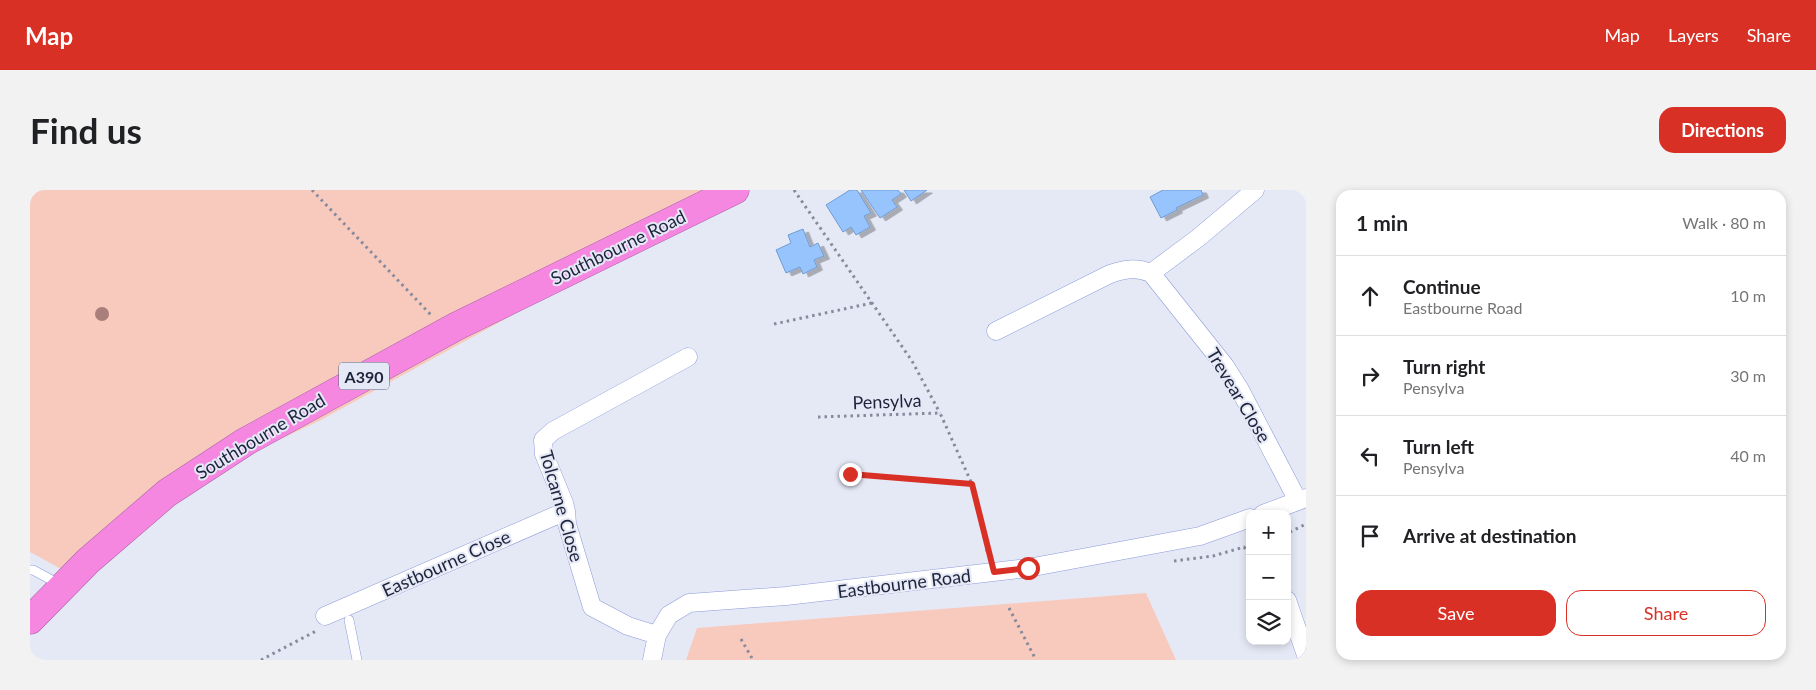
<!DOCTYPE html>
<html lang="en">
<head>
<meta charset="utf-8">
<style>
	body { margin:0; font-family:Lato,sans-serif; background:#f2f2f2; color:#202124 }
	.controls { position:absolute; right:15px; bottom:15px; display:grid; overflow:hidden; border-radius:10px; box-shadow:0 2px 8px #0003 }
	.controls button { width:45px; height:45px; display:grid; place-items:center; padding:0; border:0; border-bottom:1px solid #e0e0e0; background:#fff; color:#202124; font:25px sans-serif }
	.stop { position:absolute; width:15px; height:15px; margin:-11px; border:4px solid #d93025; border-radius:50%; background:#fff }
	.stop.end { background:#d93025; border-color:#fff; box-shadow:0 1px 5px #0008 }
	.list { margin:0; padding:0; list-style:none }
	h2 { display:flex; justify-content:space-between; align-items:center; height:65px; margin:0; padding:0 20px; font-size:21px }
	h2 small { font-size:16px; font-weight:400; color:#757577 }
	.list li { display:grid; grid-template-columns:32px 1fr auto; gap:15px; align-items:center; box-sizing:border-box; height:80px; padding:0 20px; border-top:1px solid #e0e0e0 }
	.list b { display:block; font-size:19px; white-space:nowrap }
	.list p { margin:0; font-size:16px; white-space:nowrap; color:#757577 }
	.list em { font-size:16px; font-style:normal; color:#757577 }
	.actions { display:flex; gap:10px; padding:15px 20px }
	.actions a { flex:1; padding:11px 0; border:1px solid #d93025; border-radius:15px; text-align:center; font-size:18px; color:#d93025 }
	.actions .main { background:#d93025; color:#fff }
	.icon { flex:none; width:28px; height:28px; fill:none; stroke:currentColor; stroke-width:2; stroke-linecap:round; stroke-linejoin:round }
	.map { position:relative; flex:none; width:1276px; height:470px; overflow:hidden; border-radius:15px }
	header { display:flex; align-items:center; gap:30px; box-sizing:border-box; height:70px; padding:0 25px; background:#d93025; color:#fff }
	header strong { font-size:24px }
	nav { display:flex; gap:28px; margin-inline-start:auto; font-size:18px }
	.intro { display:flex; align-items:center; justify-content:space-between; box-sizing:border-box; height:120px; padding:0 30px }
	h1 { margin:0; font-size:35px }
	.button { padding:12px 22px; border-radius:15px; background:#d93025; color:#fff; font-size:18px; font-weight:700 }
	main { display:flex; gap:30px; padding:0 30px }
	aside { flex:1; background:#fff; border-radius:15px; box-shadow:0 2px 8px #0003 }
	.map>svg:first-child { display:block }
	.green { fill:#f8cabe }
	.building { fill:#97c4fd; stroke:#6f9bd1; filter:url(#shadow) }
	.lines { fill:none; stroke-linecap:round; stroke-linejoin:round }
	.lane-casing { stroke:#8d9ad9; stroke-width:10 }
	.street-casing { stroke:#8d9ad9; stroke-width:19 }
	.highway-casing { stroke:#aa64a7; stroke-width:29 }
	.path { stroke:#858a9d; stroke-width:3; stroke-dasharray:2.5 4; stroke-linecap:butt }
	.lane { stroke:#fff; stroke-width:9 }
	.street { stroke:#fff; stroke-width:18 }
	.highway { stroke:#f687e1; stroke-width:28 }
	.tree { fill:#a87f7a }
	.route { stroke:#d93025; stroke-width:6 }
	.labels { text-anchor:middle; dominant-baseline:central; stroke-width:4; stroke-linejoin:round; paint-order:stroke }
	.shield { fill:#e5e9f6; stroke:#5a5e74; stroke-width:1 }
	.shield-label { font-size:16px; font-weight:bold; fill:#1e233c }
	.street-label { font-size:18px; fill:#1e233c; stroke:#e5e9f6 }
</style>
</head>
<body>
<header>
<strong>Map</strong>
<nav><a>Map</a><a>Layers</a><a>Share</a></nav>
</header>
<div class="intro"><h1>Find us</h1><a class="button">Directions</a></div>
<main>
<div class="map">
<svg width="1276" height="470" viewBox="0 0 1276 470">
	<defs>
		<filter id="shadow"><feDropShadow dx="5.5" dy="3" stdDeviation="0" flood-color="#0004"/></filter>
	</defs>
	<rect width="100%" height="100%" fill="#e5e9f6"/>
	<path class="green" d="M0 0H711L289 231 137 303 58 371 31 379 0 362Z
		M1116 403 1146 470H656L667 438Z"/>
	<path class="building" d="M820 0H827L841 23 834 26 840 37 826 45 821 37 813 42 796 15Z
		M831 0H868L871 4 862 10 867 17 850 28Z
		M874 0H897L881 11Z
		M1133 0H1171L1173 5 1146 18 1147 20 1131 28 1120 7Z
		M773 39 780 57 788 53 794 66 784 70 787 77 773 84 770 77 756 83 746 60 761 53 758 45Z"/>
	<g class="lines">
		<g class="lane-casing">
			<path id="lane" d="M0 380H3L31 395
				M319 430 327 470"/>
		</g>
		<g class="street-casing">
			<path id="street" d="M1121 83 1168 48 1225 0
				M966 141 1080 84C1095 79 1105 77 1121 83L1195 176 1209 198 1268 311
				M1233 324 1276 308
				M1257 410 1276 465
				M295 426 536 321
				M627 445 598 436 562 417 537 334 536 321 534 313 514 264 513 250 523 241 658 167
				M622 470 627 445 639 425 659 413 756 406 998 378 1170 346 1220 328"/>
		</g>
		<g class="highway-casing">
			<path id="highway" d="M0 430 58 371 137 303 215 252 427 136 705 0"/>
		</g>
		<path class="path" d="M282 0 401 125
			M764 0 882 171 910 223
			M744 134 842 113
			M788 227 910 223 942 294 958 365
			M820 284 941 294
			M1257 348 1260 342 1276 334
			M1144 371 1183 366 1214 357 1220 365
			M979 418 1006 470
			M711 449 723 470
			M231 470 286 441"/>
		<use href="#lane" class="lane"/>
		<use href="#street" class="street"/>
		<use href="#highway" class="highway"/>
	</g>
	<circle class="tree" cx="72" cy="124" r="7"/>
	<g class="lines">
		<path class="route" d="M820 284 942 294 964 382 998 378"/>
	</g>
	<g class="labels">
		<rect class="shield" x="309" y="172.5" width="50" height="27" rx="4"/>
		<g class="shield-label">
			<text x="334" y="186">A390</text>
		</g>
		<g class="street-label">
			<text transform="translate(588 57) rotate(-26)">Southbourne Road</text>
			<text transform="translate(1209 205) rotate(59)">Trevear Close</text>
			<text transform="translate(857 211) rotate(-2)">Pensylva</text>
			<text transform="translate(230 246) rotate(-31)">Southbourne Road</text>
			<text transform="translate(532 316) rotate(74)">Tolcarne Close</text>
			<text transform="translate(416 373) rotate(-24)">Eastbourne Close</text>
			<text transform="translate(874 393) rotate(-7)">Eastbourne Road</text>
		</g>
	</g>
</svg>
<div class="controls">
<button>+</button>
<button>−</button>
<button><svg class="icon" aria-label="layers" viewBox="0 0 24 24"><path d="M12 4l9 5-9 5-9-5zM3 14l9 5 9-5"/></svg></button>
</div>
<div class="stop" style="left:998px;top:378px"></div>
<div class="stop end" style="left:820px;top:284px"></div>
</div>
<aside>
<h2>1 min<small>Walk · 80 m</small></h2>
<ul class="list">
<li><svg class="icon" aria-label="ahead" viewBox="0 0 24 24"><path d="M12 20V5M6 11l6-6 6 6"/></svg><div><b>Continue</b><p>Eastbourne Road</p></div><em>10 m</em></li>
<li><svg class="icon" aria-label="right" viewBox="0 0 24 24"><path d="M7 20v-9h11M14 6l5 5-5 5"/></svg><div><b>Turn right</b><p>Pensylva</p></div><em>30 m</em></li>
<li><svg class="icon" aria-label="left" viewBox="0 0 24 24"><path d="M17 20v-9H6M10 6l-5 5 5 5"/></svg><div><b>Turn left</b><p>Pensylva</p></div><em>40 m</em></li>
<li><svg class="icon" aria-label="arrive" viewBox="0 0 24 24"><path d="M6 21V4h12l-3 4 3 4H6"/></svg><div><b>Arrive at destination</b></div></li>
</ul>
<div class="actions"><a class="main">Save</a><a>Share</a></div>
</aside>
</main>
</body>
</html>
